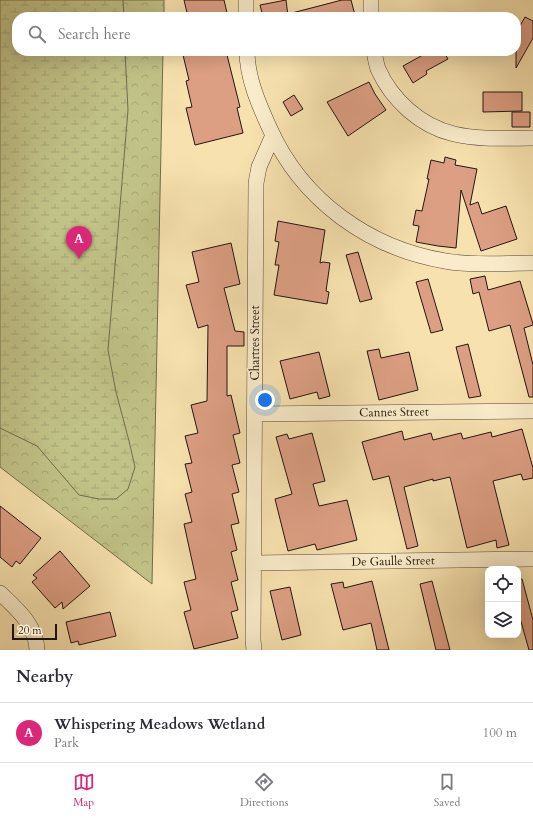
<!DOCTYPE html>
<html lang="en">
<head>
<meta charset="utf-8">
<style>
	body { margin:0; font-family:Cardo,serif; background:#f2f2f3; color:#2b2b33 }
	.controls { position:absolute; right:12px; bottom:12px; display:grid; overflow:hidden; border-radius:8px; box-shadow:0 4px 16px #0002 }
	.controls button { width:36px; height:36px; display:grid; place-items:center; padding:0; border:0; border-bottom:1px solid #e1e1e2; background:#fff; color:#2b2b33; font:20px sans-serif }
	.scale { position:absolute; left:12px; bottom:10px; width:45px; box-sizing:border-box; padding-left:4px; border:2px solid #221510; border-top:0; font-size:11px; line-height:14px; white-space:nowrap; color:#221510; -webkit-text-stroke:3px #faeccb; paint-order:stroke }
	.you { position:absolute; left:265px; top:400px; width:14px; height:14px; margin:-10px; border:3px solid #fff; border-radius:50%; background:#1a73e8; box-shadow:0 0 0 6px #1a73e833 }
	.badge { display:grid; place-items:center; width:26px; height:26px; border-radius:50%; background:#db2777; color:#fff; font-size:13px; font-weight:700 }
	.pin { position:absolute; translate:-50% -33px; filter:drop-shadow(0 1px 2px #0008) }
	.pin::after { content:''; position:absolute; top:21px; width:14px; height:12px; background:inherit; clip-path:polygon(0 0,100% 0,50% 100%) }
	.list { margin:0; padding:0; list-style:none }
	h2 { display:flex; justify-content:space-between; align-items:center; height:52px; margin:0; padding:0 16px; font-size:17px }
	h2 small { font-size:13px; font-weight:400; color:#7c7c81 }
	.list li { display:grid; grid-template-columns:26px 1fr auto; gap:12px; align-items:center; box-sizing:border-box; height:60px; padding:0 16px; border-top:1px solid #e1e1e2 }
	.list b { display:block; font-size:15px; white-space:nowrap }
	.list p { margin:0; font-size:13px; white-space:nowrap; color:#7c7c81 }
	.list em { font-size:13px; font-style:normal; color:#7c7c81 }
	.icon { flex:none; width:22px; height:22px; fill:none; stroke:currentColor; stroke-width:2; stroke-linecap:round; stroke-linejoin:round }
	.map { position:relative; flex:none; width:533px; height:650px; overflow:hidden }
	.search { position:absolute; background:#fff; box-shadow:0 4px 16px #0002; left:12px; right:12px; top:12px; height:44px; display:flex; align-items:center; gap:10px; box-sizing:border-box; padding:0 14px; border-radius:16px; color:#7c7c81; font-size:15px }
	.sheet { height:112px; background:#fff }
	nav { display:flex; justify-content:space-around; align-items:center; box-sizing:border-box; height:56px; border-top:1px solid #e1e1e2; background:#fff; font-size:11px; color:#7c7c81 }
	nav a { display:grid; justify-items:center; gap:2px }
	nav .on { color:#db2777 }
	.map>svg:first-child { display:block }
	.forest { fill:url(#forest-crowns); stroke:#726c4c }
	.wetland { fill:url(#wetland-marsh); stroke:#726c4c }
	.building { fill:#dd9f84; stroke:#221510 }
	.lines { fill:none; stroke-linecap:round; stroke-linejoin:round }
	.minor-casing { stroke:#574838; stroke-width:16 }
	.minor { stroke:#faeccb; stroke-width:15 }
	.labels { text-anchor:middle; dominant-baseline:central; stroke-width:3.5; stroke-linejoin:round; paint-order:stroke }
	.street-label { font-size:12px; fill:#221510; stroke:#faeccb }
</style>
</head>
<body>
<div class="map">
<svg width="533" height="650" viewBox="0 0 533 650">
	<defs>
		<pattern id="forest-crowns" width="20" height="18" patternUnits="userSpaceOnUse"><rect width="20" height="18" fill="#c1c287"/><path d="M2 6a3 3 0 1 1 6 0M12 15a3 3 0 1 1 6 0" fill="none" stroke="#a6a674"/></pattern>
		<pattern id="wetland-marsh" width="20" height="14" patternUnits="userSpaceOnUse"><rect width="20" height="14" fill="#c1c287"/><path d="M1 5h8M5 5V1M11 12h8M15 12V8" fill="none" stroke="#a6a674"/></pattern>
	</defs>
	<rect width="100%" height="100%" fill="#f7e2af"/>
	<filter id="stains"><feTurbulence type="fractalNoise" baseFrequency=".005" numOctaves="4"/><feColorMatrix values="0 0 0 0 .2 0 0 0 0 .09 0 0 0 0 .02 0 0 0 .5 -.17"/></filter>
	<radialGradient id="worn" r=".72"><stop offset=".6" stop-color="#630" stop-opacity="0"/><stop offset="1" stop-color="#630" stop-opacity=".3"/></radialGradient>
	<path class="forest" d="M0 0H164V17H17V51H163L152 584 0 467Z"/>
	<path class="wetland" d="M0 0H123L124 17H17V51H125L128 110 108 350 116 392 129 441 135 467 128 489 116 499H99L79 495 37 446 0 428Z"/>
	<path class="building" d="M184 0H224L228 17H188Z
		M286 0 288 16 281 17H263L260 5Z
		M342 0H351L355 15 347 17H293L292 13Z
		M525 17 533 21V38L516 68V33Z
		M197 51H226L240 107 237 108 243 133 195 145 186 108 192 107 186 81 189 80 183 55Z
		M430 51H443L448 59 426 71 427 74 413 83 403 66Z
		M369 82 375 94 386 110 348 136 327 102Z
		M483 92H522V111L483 112Z
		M294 95 303 109 291 116 283 102Z
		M512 112H530V127H512Z
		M445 157 456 160 455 165 477 169 470 205 478 202 482 214 506 206 517 239 481 251 461 190 456 248 438 246 416 242 419 226 413 225 416 210 422 211 429 179H427L431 160 444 163Z
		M278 221 325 230 320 263 323 262 330 263 326 291 329 292 327 304 274 295 279 265H275L279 242 275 241Z
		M231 243 240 284 224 288 235 331 244 332V346H227V396L231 395 240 433 233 435 240 463 232 465 239 492 232 494 239 523 231 525 237 550 231 552 238 580 231 582 238 610 231 612 238 638 194 649 184 612 191 610 184 582 196 579 184 524 192 522 185 494 192 492 185 464 192 463 185 436 198 433 191 405 207 401 208 325 198 328 186 285 199 282 192 252Z
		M358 252 372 299 360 302 346 255Z
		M485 276 488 290 520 281 533 324V325L524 328 533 365V397H529L510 325 489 331 479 292 473 294 470 279Z
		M428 279 443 330 431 333 416 282Z
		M468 344 481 396 469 398 456 347Z
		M379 349 381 358 409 352 418 390 379 400 367 351Z
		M319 352 330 396 319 399 317 392 290 399 280 361Z
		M522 429 533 468V478L523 480 521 474 493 481 509 545 497 548 496 540 467 548 450 477 433 481V479L404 487 418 546 407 549 389 476 373 480 362 442 402 431 404 440 431 433 433 440 461 433 463 439 491 432 492 437Z
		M312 433 325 481 313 484 319 506 347 500 357 540 317 550 315 544 288 551 275 499 292 494 276 437 287 434 289 439Z
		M0 506 41 538 20 564 16 561 12 567 0 557Z
		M60 551 90 586 63 609 62 602 55 608 32 582 37 578 33 575Z
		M518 579H522L533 620V650H529L518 611Z
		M372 581 389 650H377L371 623 343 630 331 584 343 582 344 588Z
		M432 581 450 650H436L420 584Z
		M290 587 301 635 282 640 270 591Z
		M110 612 116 636 79 645 78 641 71 643 66 622Z"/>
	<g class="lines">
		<g class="minor-casing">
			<path id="minor" d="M246 0V17
				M371 17V0
				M247 51C247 78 259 105 270 129 302 200 368 248 445 261 474 266 504 263 533 263
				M374 51C375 57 376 63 378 69 392 100 420 126 454 134 480 140 507 138 533 138
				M255 414 533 411
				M254 563 533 559
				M0 593C17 609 36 625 37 650
				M254 650 253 640 256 183 259 167 273 135"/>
		</g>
		<use href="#minor" class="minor"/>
	</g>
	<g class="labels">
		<g class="street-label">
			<text transform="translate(255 343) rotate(-90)">Chartres Street</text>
			<text transform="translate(394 412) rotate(-1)">Cannes Street</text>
			<text transform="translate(393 561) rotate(-1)">De Gaulle Street</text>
		</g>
	</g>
	<rect width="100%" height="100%" filter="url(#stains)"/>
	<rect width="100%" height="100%" fill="url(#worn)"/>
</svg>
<div class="controls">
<button><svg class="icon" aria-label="locate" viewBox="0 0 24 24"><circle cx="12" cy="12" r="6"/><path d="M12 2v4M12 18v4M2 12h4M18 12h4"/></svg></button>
<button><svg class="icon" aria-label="layers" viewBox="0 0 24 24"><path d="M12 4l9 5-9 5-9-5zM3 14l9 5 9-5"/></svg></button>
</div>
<div class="scale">20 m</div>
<div class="you"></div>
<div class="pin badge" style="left:79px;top:259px">A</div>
<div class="search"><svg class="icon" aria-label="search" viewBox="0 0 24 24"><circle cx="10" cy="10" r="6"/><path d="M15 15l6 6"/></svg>Search here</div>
</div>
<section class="sheet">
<h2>Nearby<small></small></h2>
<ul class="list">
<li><span class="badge">A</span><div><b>Whispering Meadows Wetland</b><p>Park</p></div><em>100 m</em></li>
</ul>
</section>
<nav>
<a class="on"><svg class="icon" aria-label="map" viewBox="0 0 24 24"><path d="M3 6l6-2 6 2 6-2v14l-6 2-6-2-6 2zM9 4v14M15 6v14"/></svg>Map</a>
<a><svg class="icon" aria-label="directions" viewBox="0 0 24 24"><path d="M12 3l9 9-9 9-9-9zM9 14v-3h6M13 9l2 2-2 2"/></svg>Directions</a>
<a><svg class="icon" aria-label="saved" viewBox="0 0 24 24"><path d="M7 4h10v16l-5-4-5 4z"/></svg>Saved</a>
</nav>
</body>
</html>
